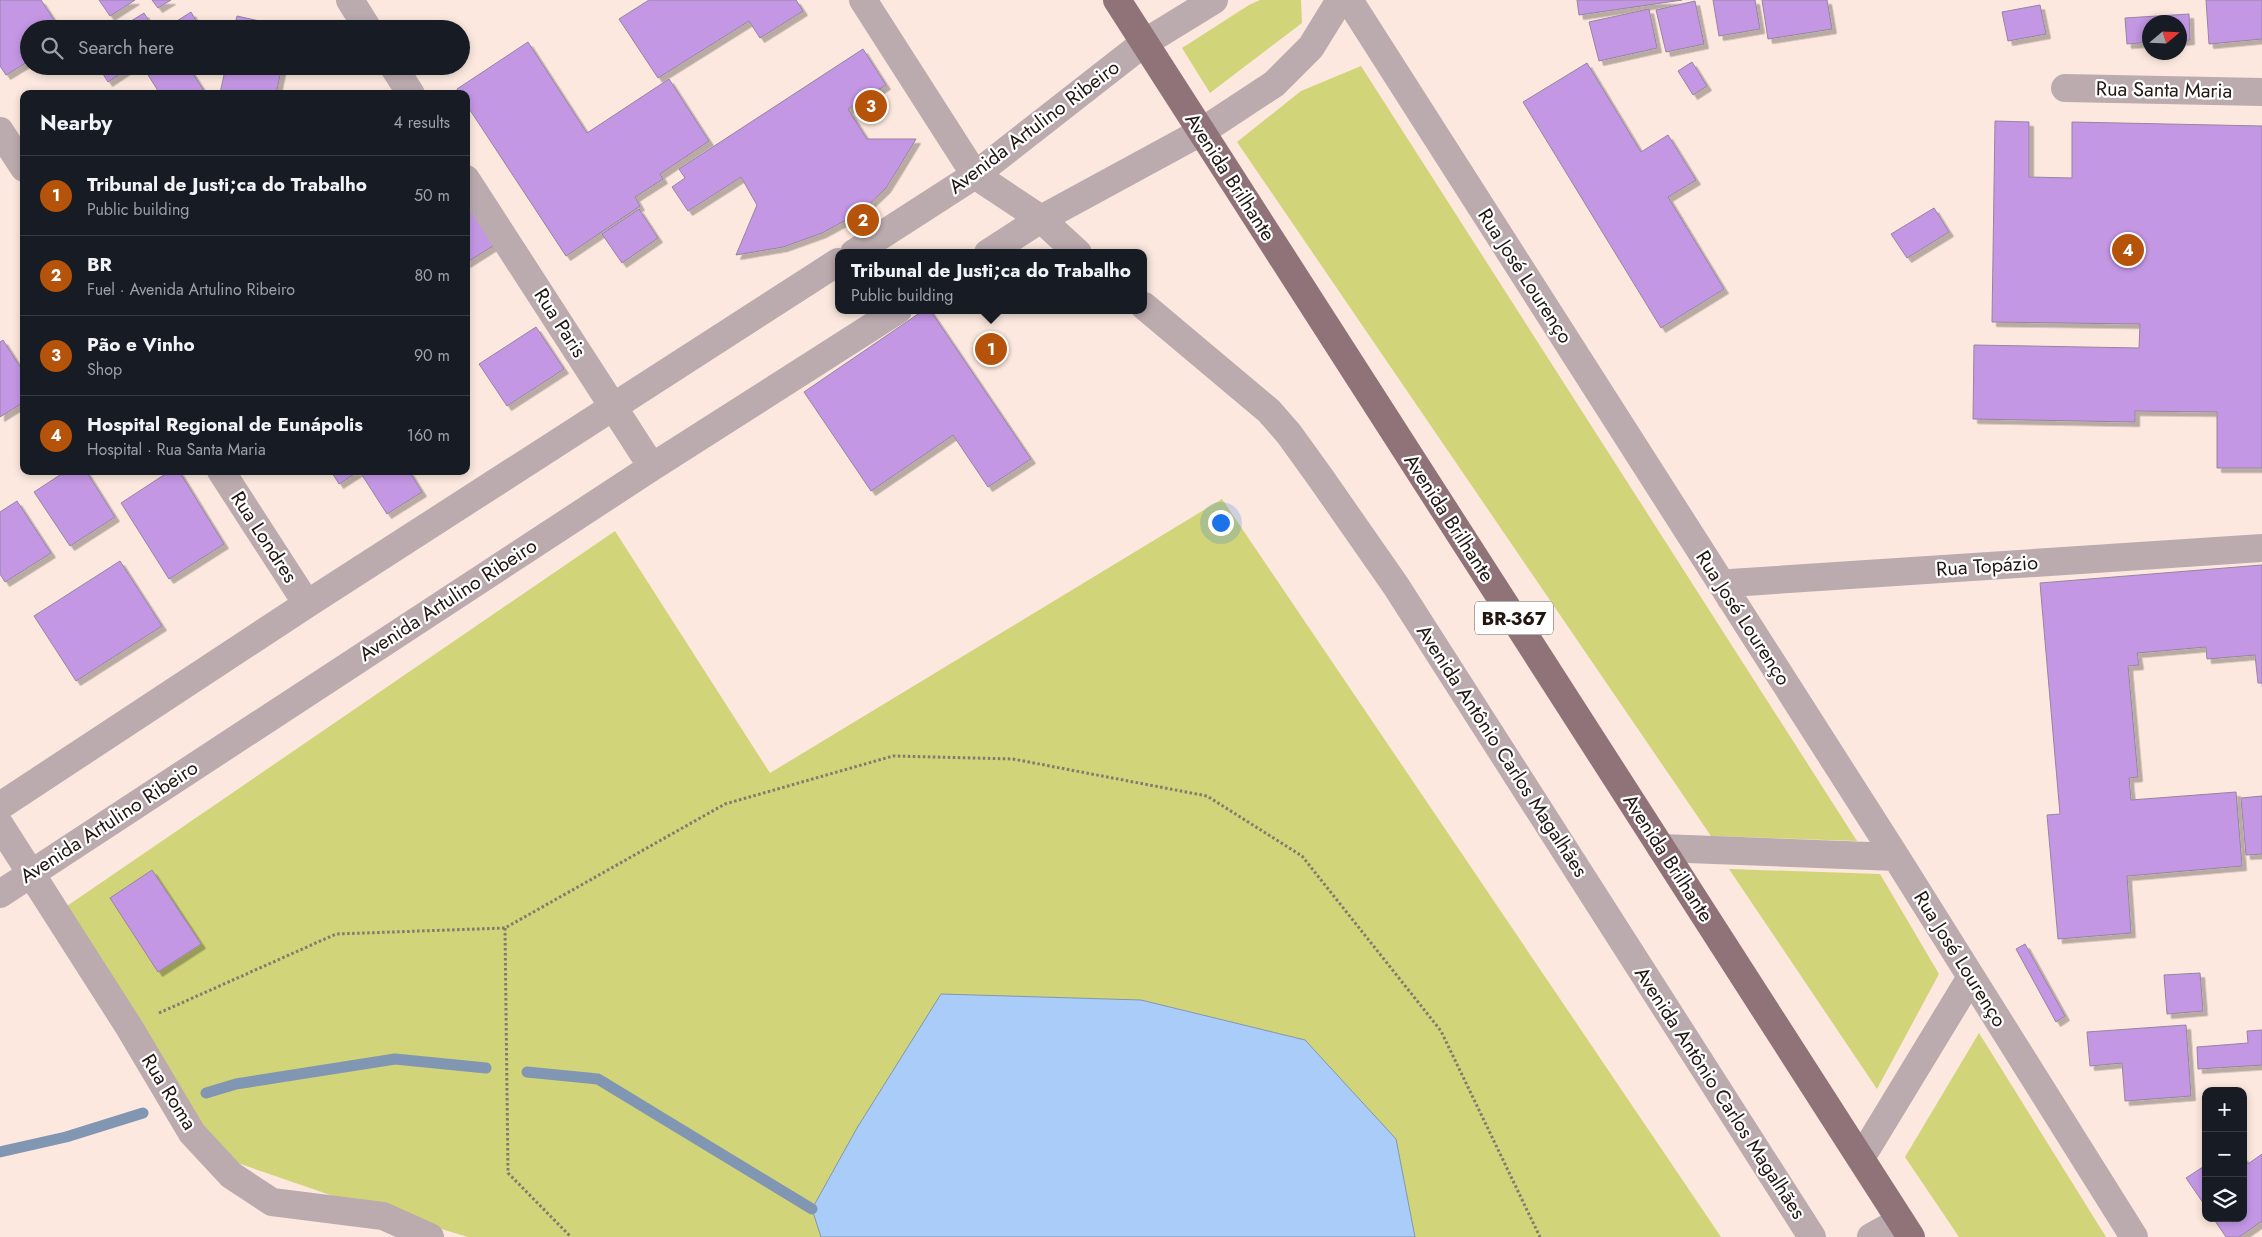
<!DOCTYPE html>
<html lang="en">
<head>
<meta charset="utf-8">
<style>
	body { margin:0; font-family:Jost,sans-serif; background:#242831; color:#f1f3f6 }
	.controls { position:absolute; right:15px; bottom:15px; display:grid; overflow:hidden; border-radius:10px; box-shadow:0 2px 8px #0003 }
	.controls button { width:45px; height:45px; display:grid; place-items:center; padding:0; border:0; border-bottom:1px solid #363941; background:#171b24; color:#f1f3f6; font:25px sans-serif }
	.compass { position:absolute; left:2142px; top:15px; width:45px; height:45px; border-radius:50%; background:#171b24; box-shadow:0 2px 8px #0003; rotate:71deg }
	.you { position:absolute; left:1220px; top:522px; width:18px; height:18px; margin:-12px; border:4px solid #fff; border-radius:50%; background:#1a73e8; box-shadow:0 0 0 8px #1a73e833 }
	.badge { display:grid; place-items:center; width:32px; height:32px; border-radius:50%; background:#b45309; color:#fff; font-size:16px; font-weight:700 }
	.pin { position:absolute; translate:-50% -50%; border:2px solid #fff; box-shadow:0 1px 5px #0006 }
	.popup { position:absolute; left:835px; top:249px; width:312px; height:65px; box-sizing:border-box; display:grid; place-content:center; border-radius:10px; background:#171b24; filter:drop-shadow(0 1px 4px #0005); font-size:16px; white-space:nowrap; color:#9ea1a6 }
	.popup b { font-size:19px; color:#f1f3f6 }
	.popup::after { content:''; position:absolute; left:50%; top:100%; margin-left:-10px; border:10px solid transparent; border-top-color:#171b24 }
	.list { margin:0; padding:0; list-style:none }
	h2 { display:flex; justify-content:space-between; align-items:center; height:65px; margin:0; padding:0 20px; font-size:21px }
	h2 small { font-size:16px; font-weight:400; color:#9ea1a6 }
	.list li { display:grid; grid-template-columns:32px 1fr auto; gap:15px; align-items:center; box-sizing:border-box; height:80px; padding:0 20px; border-top:1px solid #363941 }
	.list b { display:block; font-size:19px; white-space:nowrap }
	.list p { margin:0; font-size:16px; white-space:nowrap; color:#9ea1a6 }
	.list em { font-size:16px; font-style:normal; color:#9ea1a6 }
	.icon { flex:none; width:28px; height:28px; fill:none; stroke:currentColor; stroke-width:2; stroke-linecap:round; stroke-linejoin:round }
	.map { position:relative; flex:none; width:2262px; height:1237px; overflow:hidden }
	.search { position:absolute; background:#171b24; box-shadow:0 2px 8px #0003; left:20px; top:20px; width:450px; height:55px; display:flex; align-items:center; gap:12px; box-sizing:border-box; padding:0 18px; border-radius:28px; color:#9ea1a6; font-size:19px }
	.panel { position:absolute; background:#171b24; box-shadow:0 2px 8px #0003; left:20px; top:90px; width:450px; height:385px; border-radius:10px }
	.map>svg:first-child { display:block }
	.green { fill:#d1d479 }
	.water { fill:#a9cdf8; stroke:#8096b2 }
	.lines { fill:none; stroke-linecap:round; stroke-linejoin:round }
	.stream { stroke:#8096b2; stroke-width:11 }
	.building { fill:#c497e5; stroke:#9485a0; filter:url(#shadow) }
	.path { stroke:#86776f; stroke-width:3; stroke-dasharray:2.5 2.5; stroke-linecap:butt }
	.minor { stroke:#bbabae; stroke-width:28 }
	.major { stroke:#907379; stroke-width:28 }
	.labels { text-anchor:middle; dominant-baseline:central; stroke-width:4.5; stroke-linejoin:round; paint-order:stroke }
	.shield { fill:#fff; stroke:#645c58; stroke-width:1 }
	.shield-label { font-size:19px; font-weight:bold; fill:#211610 }
	.street-label { font-size:20px; fill:#211610; stroke:#fff }
</style>
</head>
<body>
<div class="map">
<svg width="2262" height="1237" viewBox="0 0 2262 1237">
	<defs>
		<filter id="shadow"><feDropShadow dx="4.5" dy="4.5" stdDeviation="0" flood-color="#0004"/></filter>
	</defs>
	<rect width="100%" height="100%" fill="#fce8de"/>
	<path class="green" d="M1260 0H1301L1302 23 1210 93 1182 48 1249 5Z
		M1361 66 1857 841 1711 836 1237 142 1301 91Z
		M1222 499 1721 1237H468L339 1198 203 1151 67 906 615 531 770 773Z
		M1729 869 1880 874 1939 974 1877 1089Z
		M1979 1033 2106 1237H1959L1905 1157Z"/>
	<path class="water" d="M941 994 1141 1000 1305 1040 1396 1139 1415 1237H821L812 1209 857 1128Z"/>
	<g class="lines">
		<path class="stream" d="M527 1072 598 1079 812 1209
			M206 1093 236 1084 395 1059 486 1068
			M0 1152 66 1137 143 1113"/>
	</g>
	<path class="building" d="M0 0H41L60 29H29V61L6 75 0 66Z
		M99 0H135L110 16Z
		M152 0H171L158 8Z
		M649 0H796L803 11 760 38 749 21 658 78 619 19Z
		M1577 0H1682L1579 15Z
		M1713 0H1755L1760 29 1719 36Z
		M1762 0H1827L1832 29 1768 39Z
		M2206 0H2262V39L2209 44Z
		M1695 1 1704 44 1666 52 1656 10Z
		M2040 5 2046 34 2008 41 2002 12Z
		M1649 9 1657 48 1599 61 1589 22Z
		M191 12 201 29H170L169 26Z
		M144 13 154 29H118Z
		M2189 14 2190 40 2180 41V22H2150V42L2127 44 2125 18Z
		M237 16 291 28 234 29Z
		M528 42 587 133 669 79 709 141 660 174 663 179 635 197 640 206 566 256 466 104V94H459L457 89Z
		M863 49 886 85 848 109 867 139H916L899 167 886 188 861 212 822 233 783 247 736 255 757 205 741 177 688 211 672 187 685 178 679 169Z
		M1692 62 1707 86 1693 95 1678 71Z
		M1587 63 1641 152 1668 135 1696 180 1668 197 1724 289 1661 328 1523 102Z
		M98 66H132L108 82Z
		M152 66H188L206 94H160L145 70Z
		M226 66H282L276 94 220 93Z
		M1995 121 2029 122V177L2072 178V122L2262 126V468H2217V412L2135 411V422L1973 419 1974 345 2139 348 2140 324 1992 322Z
		M466 198 496 244 466 263Z
		M1934 208 1949 232 1907 258 1891 234Z
		M639 209 658 238 622 263 602 234Z
		M924 310H930L1031 459 988 487 953 435 871 491 804 392Z
		M536 327 564 369 507 406 479 364Z
		M3 340 24 373V402L0 417V342Z
		M66 471H86L115 517 70 546 34 492Z
		M170 471H179L224 544 169 579 121 503Z
		M331 471H359L339 484Z
		M368 471H409L422 492 387 514 362 475Z
		M17 501 51 553 5 582 0 574V512Z
		M120 561 162 626 76 681 34 616Z
		M2262 565V683H2258L2255 655 2207 659 2206 647 2137 653 2139 665 2128 666 2138 777 2129 778 2131 800 2236 792 2242 866 2127 876 2131 933 2058 939 2047 815 2060 814 2040 583Z
		M2262 796V854L2246 855 2241 798Z
		M152 870 201 944 158 972 110 898Z
		M2025 944 2065 1016 2056 1022 2016 949Z
		M2200 973 2203 1011 2167 1014 2164 975Z
		M2186 1025 2191 1096 2125 1101 2122 1063 2090 1066 2087 1032Z
		M2262 1030V1065L2198 1069 2197 1047 2248 1043 2247 1031Z
		M2262 1154V1221L2239 1237H2226L2213 1218H2243V1156L2248 1164Z
		M2206 1165V1207L2186 1178Z"/>
	<g class="lines">
		<path class="path" d="M505 928 508 1173 571 1237
			M159 1013 336 934 505 928 725 804 893 756 1013 759 1207 796 1302 856 1441 1031 1540 1237"/>
		<path class="minor" d="M350 0 368 29
			M863 0 975 175 1041 219 1078 253
			M1349 0 1896 857 2134 1237
			M393 66 411 94
			M2065 88 2262 92
			M0 131 24 168
			M466 179 652 467
			M854 253 975 175 1144 43 1214 0
			M988 253 1041 219 1201 132 1274 84 1311 47 1340 0
			M1144 306 1269 411 1289 434 1320 477 1396 586 1812 1237
			M221 471 307 604
			M1731 599 1730 583 2262 548
			M0 806 307 604 838 262
			M0 825 129 1027 192 1133 231 1175 272 1202 383 1216 430 1237
			M1661 848 1896 857
			M0 894 652 467 898 310
			M1861 1158 1971 977
			M1871 1237 1900 1221"/>
		<path class="major" d="M1117 0 1911 1237"/>
	</g>
	<g class="labels">
		<rect class="shield" x="1475" y="601.5" width="78" height="33" rx="4"/>
		<g class="shield-label">
			<text x="1514" y="618">BR-367</text>
		</g>
		<g class="street-label">
			<text transform="translate(2164 90) rotate(1)">Rua Santa Maria</text>
			<text transform="translate(1034 127) rotate(-37)">Avenida Artulino Ribeiro</text>
			<text transform="translate(1230 177) rotate(57)">Avenida Brilhante</text>
			<text transform="translate(1525 276) rotate(57)">Rua José Lourenço</text>
			<text transform="translate(560 323) rotate(57)">Rua Paris</text>
			<text transform="translate(1449 518) rotate(57)">Avenida Brilhante</text>
			<text transform="translate(264 537) rotate(57)">Rua Londres</text>
			<text transform="translate(1987 566) rotate(-4)">Rua Topázio</text>
			<text transform="translate(448 600) rotate(-33)">Avenida Artulino Ribeiro</text>
			<text transform="translate(1743 618) rotate(57)">Rua José Lourenço</text>
			<text transform="translate(1502 751) rotate(57)">Avenida Antônio Carlos Magalhães</text>
			<text transform="translate(109 822) rotate(-33)">Avenida Artulino Ribeiro</text>
			<text transform="translate(1668 858) rotate(57)">Avenida Brilhante</text>
			<text transform="translate(1960 959) rotate(58)">Rua José Lourenço</text>
			<text transform="translate(169 1092) rotate(58)">Rua Roma</text>
			<text transform="translate(1720 1093) rotate(57)">Avenida Antônio Carlos Magalhães</text>
		</g>
	</g>
</svg>
<div class="controls">
<button>+</button>
<button>−</button>
<button><svg class="icon" aria-label="layers" viewBox="0 0 24 24"><path d="M12 4l9 5-9 5-9-5zM3 14l9 5 9-5"/></svg></button>
</div>
<svg class="compass" viewBox="-18 -18 36 36"><path d="M0-13l5 13h-10z" fill="#e53935"/><path d="M0 13l5-13h-10z" fill="#9ea1a6"/></svg>
<div class="you"></div>
<div class="pin badge" style="left:991px;top:349px">1</div>
<div class="popup"><b>Tribunal de Justi;ca do Trabalho</b>Public building</div>
<div class="pin badge" style="left:863px;top:220px">2</div>
<div class="pin badge" style="left:871px;top:106px">3</div>
<div class="pin badge" style="left:2128px;top:250px">4</div>
<div class="search"><svg class="icon" aria-label="search" viewBox="0 0 24 24"><circle cx="10" cy="10" r="6"/><path d="M15 15l6 6"/></svg>Search here</div>
<section class="panel">
<h2>Nearby<small>4 results</small></h2>
<ul class="list">
<li><span class="badge">1</span><div><b>Tribunal de Justi;ca do Trabalho</b><p>Public building</p></div><em>50 m</em></li>
<li><span class="badge">2</span><div><b>BR</b><p>Fuel · Avenida Artulino Ribeiro</p></div><em>80 m</em></li>
<li><span class="badge">3</span><div><b>Pão e Vinho</b><p>Shop</p></div><em>90 m</em></li>
<li><span class="badge">4</span><div><b>Hospital Regional de Eunápolis</b><p>Hospital · Rua Santa Maria</p></div><em>160 m</em></li>
</ul>
</section>
</div>
</body>
</html>
